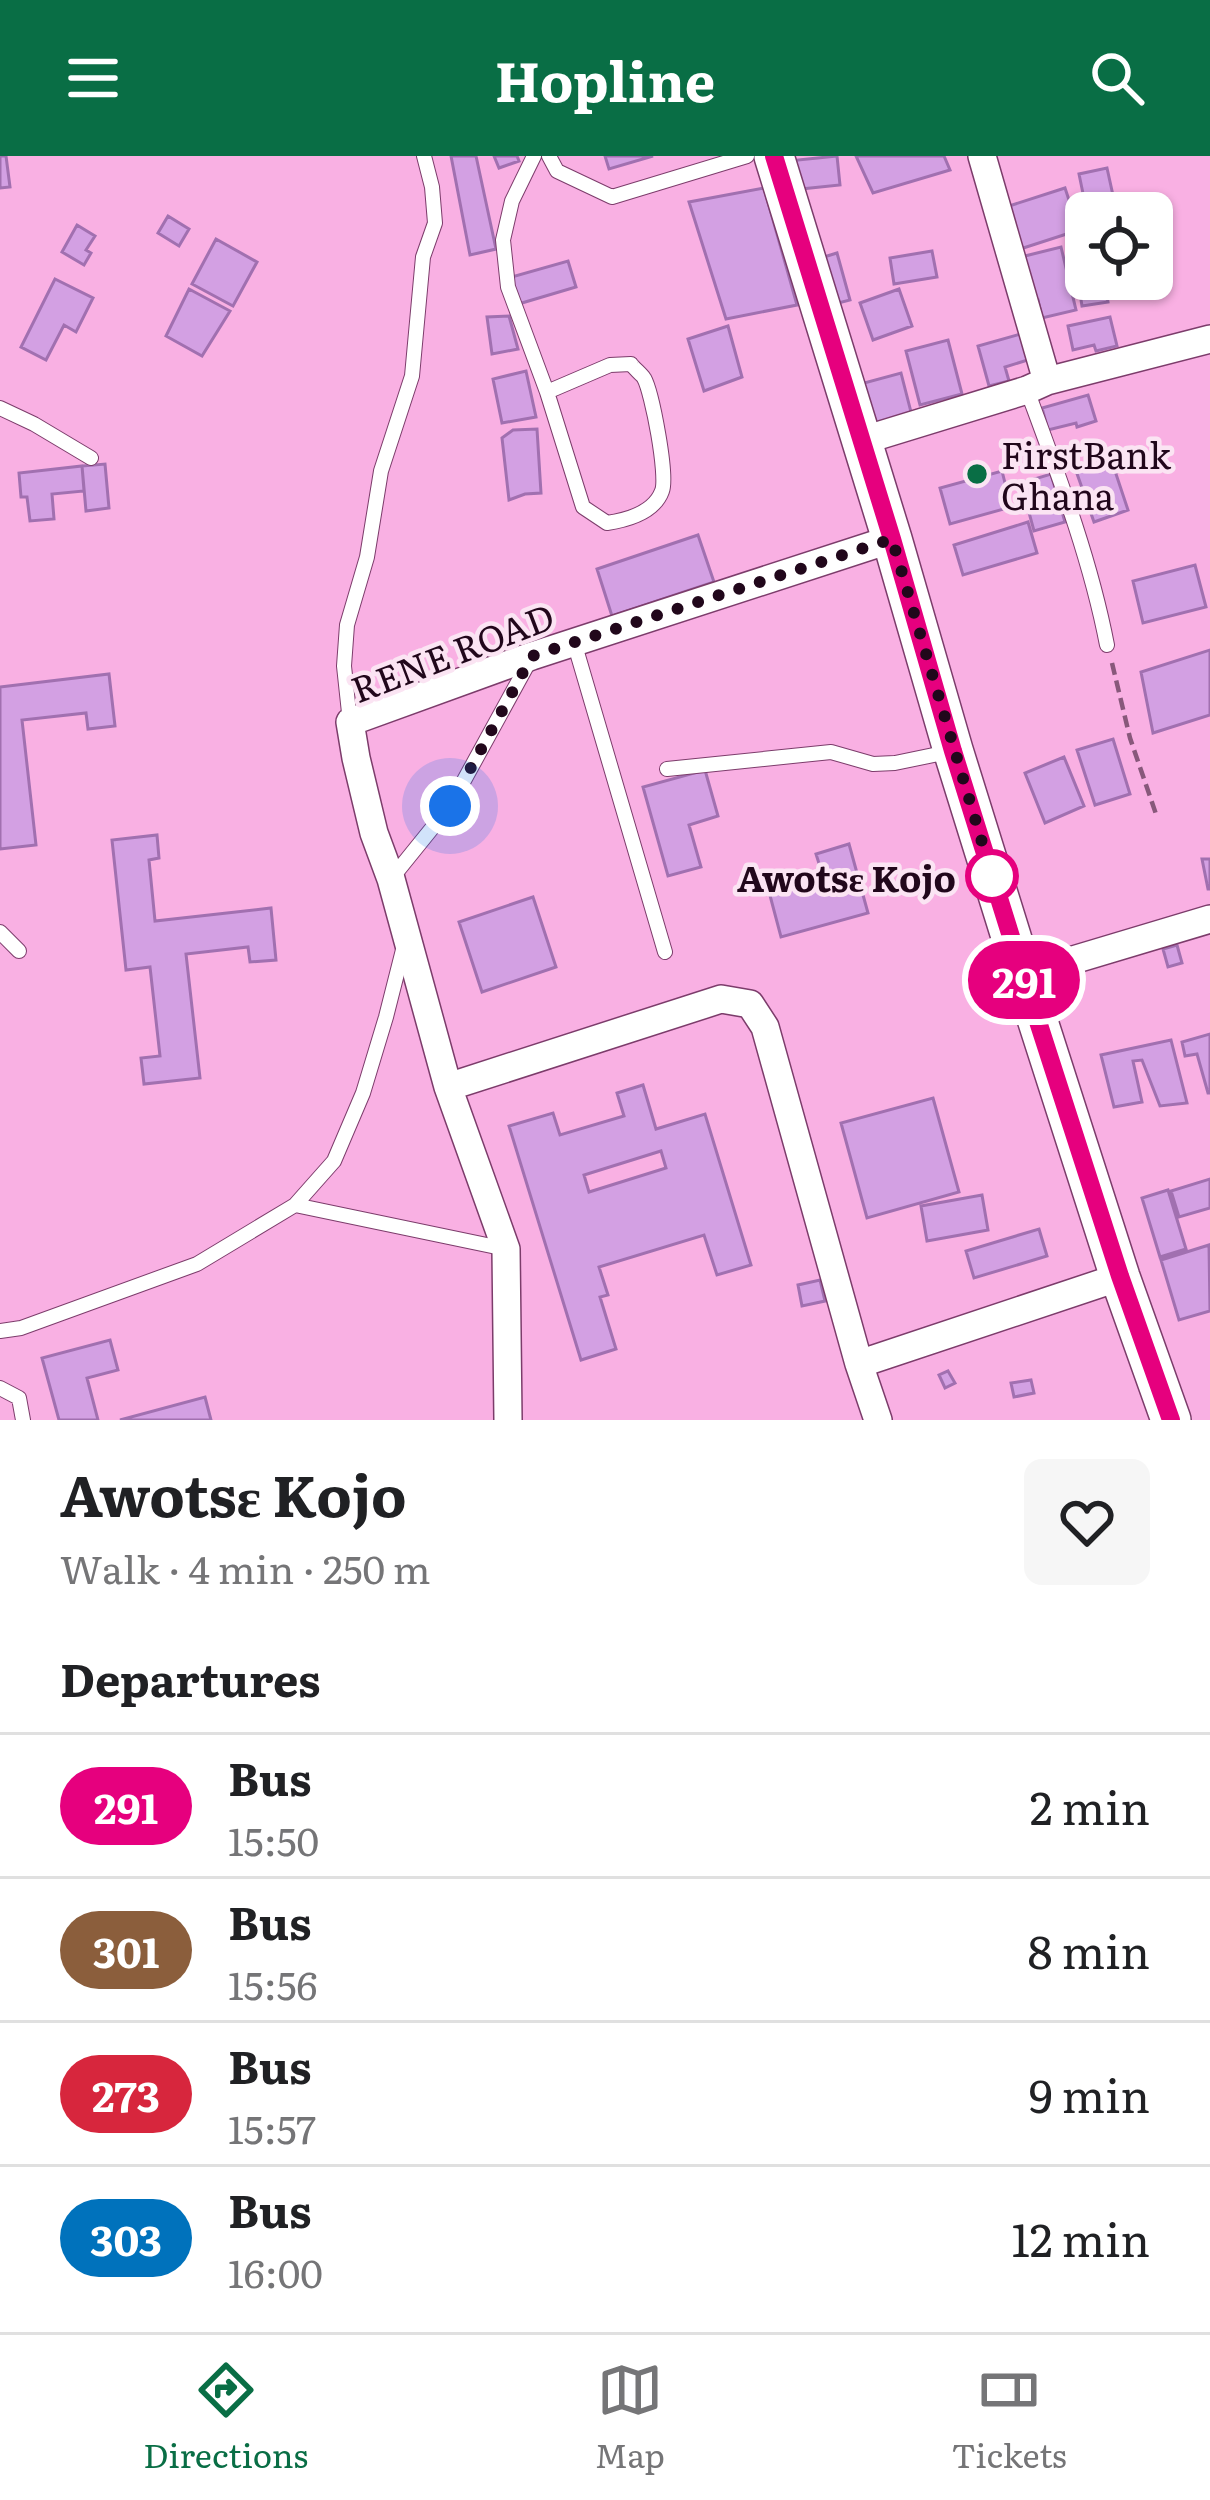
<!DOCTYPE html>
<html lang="en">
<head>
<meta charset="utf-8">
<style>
  body { margin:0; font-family:Literata,serif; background:#f6f6f6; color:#202124; height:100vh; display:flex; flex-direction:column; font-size:45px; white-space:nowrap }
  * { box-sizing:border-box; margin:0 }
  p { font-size:39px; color:#757577 }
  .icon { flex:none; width:66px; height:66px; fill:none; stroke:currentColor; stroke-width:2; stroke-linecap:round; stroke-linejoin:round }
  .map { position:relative; height:1264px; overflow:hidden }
  .details { display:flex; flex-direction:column; background:#fff; flex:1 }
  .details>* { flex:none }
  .badge { padding:0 24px; border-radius:39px; font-size:42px; line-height:78px }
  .buttons { position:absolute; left:1065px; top:36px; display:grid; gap:24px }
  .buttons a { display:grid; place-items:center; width:108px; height:108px; border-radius:18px; background:#fff; box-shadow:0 3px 9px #0004; font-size:60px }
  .you { position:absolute; width:60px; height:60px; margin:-30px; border:9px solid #fff; border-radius:50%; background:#1a73e8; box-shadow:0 0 0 18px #1a73e833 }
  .map>.badge { position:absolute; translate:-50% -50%; box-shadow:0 0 0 6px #fff }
  h2 { padding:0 60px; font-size:45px; line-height:108px }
  .round { display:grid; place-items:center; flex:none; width:126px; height:126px; border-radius:18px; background:#f6f6f6 }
  .head { display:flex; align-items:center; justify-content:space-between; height:204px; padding:0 60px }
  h1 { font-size:57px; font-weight:700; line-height:90px }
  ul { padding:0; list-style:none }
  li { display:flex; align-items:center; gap:36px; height:144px; padding:0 60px; border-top:3px solid #e0e0e0 }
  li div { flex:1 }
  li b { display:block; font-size:45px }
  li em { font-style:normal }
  li .badge { min-width:132px; font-weight:700; text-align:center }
  header { display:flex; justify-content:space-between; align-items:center; height:156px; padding:0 60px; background:#096e45; color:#fff; font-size:54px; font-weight:700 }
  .menu { display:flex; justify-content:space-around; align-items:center; height:168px; border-top:3px solid #e0e0e0; background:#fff; font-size:33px; color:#757577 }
  .menu a { display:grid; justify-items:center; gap:6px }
  .menu .on { color:#096e45 }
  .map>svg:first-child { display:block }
</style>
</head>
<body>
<header><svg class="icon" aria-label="menu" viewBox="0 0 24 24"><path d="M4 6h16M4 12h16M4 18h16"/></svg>Hopline<svg class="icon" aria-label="search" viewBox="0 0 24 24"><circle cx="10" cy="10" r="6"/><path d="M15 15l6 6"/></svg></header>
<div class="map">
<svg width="1210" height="1264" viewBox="0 0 1210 1264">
  <rect width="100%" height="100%" fill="#f9b0e3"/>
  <path fill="#d3a0e3" stroke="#a170b0" stroke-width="3" fill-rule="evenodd" d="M0,0H6L10,31L0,32Z
    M451,0H476L496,93L470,99Z
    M494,0H517L519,5L499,12Z
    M605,0H653L609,13Z
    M837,0L840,29L791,34L788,5Z
    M856,0H944L950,14L873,37Z
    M1107,12L1116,53L1087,57L1079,18Z
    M764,32L797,149L726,163L689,46Z
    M1065,32L1079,74L1014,95L1009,50Z
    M168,60L189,73L179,90L158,77Z
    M77,69L95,80L86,94L91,97L84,109L62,96Z
    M216,83L257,106L233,150L192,128Z
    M1061,91L1076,154L1042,162L1038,144L1026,147L1025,100Z
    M932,95L937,121L894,128L890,102Z
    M837,97L850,144L827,150L814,104Z
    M568,105L576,131L515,149L508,122Z
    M1086,118V123H1104L1108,146L1082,150L1077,119Z
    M55,123L93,142L76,176L64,169L46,204L21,191Z
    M189,133L230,155L202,200L166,180Z
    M899,133L912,170L873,184L860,147Z
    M509,160L518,193L492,198L487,161Z
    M1110,161L1117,190L1096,195L1094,189L1073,194L1068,170Z
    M728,170L742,221L704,235L688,183Z
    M1024,177L1031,203L1005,211L1009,225L989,230L978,190Z
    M948,184L962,238L920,249L906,195Z
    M526,215L536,261L502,267L493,223Z
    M901,217L912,260L875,270L864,227Z
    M1088,239L1096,265L1077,271L1076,267L1048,274L1042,252Z
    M537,273L541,337L525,338L509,344L502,282L513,274Z
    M1130,294L1135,308L1115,315L1128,354L1094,366L1075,312Z
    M105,308L109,352L86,355L82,310Z
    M82,310L84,335L52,338L54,363L30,365L27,341H21L19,317Z
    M1002,315L1011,351L950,368L940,332Z
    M1051,318L1065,366L1034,375L1021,327Z
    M1028,366L1037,397L963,419L954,389Z
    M698,379L714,426L612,460L597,413Z
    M1195,409L1206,451L1143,467L1133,425Z
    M1210,494V559L1153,577L1141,516Z
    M109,518L115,570L88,573L86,557L22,564L36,689L0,693V531Z
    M1113,583L1130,638L1095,649L1077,594Z
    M1064,601L1084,650L1045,667L1025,617Z
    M705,614L718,660L689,669L701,711L668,720L643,631Z
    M157,679L159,702L149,704L155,765L271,752L276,804L250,806L248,791L186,798L200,922L144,928L141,902L160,900L150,811L126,814L112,684Z
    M849,688L868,757L781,781L768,732L822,717L816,698Z
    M1202,703H1210V733H1208Z
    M533,741L556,811L482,836L459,766Z
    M1177,789L1182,807L1168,811L1163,793Z
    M1210,878V937H1208L1197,898L1185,900L1182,886Z
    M1171,884L1187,947L1160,950L1142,904L1133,905L1142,946L1114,951L1101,899Z
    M643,929L656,973L705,958L751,1109L717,1119L704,1079L599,1111L608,1139L600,1141L616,1193L581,1204L509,970L553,957L560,979L624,960L617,937ZM661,995L666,1012L589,1036L584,1019Z
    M933,942L959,1036L867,1062L841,967Z
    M1210,1023V1052L1179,1061L1171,1035Z
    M1168,1034L1186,1093L1160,1101L1142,1042Z
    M982,1039L988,1074L927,1085L921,1050Z
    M1039,1073L1047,1100L974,1122L966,1095Z
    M1209,1089L1210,1155L1179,1164L1161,1104Z
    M820,1124L825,1145L802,1150L798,1129Z
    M110,1184L118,1214L87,1222L98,1264H59L42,1202Z
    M948,1215L955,1227L945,1232L939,1219Z
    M1031,1224L1034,1237L1014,1241L1011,1227Z
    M205,1241L211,1264H120Z"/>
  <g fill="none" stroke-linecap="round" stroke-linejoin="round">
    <g stroke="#7c3c6b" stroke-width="16">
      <path id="service" d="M534,0L512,45L503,84L508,131L547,236L583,351L607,367C627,364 654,357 662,335C668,320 652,236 644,222C644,221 631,209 631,208L610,209L547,236
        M549,0L557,15L612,41L747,0
        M1027,234C1058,318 1090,401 1107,489
        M0,252L34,268L91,302
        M574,486L665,796
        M350,566L344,510L347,469L367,401L381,315L412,220L423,101L435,67L432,31L424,0
        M667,613L831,596L873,608L895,607L948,596
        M391,723L450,650L529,506
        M0,776L19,795
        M295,1049L506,1093
        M0,1175L21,1172L197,1108L295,1049L334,1005L363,937L386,861L405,786
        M0,1232L19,1242L23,1264"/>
    </g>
    <g stroke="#7c3c6b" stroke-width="30">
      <path id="minor" d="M982,0L1047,225
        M861,285L1027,234L1047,225L1210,183
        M1023,819L1210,763
        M448,931L721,843L750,848L765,871L859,1208L878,1264
        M859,1208L1120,1121
        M508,1264L506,1093L448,931L391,723L374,677L356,602L350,566L532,500L892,383"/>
    </g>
    <g stroke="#7c3c6b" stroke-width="42">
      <path id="secondary" d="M774,0L892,383L953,594L1023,819L1120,1121L1171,1264"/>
    </g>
    <path stroke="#88587b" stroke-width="4.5" stroke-dasharray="12 6" stroke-linecap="butt" d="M1112,507L1130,582L1157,661"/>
    <use href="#service" stroke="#fff" stroke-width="14"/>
    <use href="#minor" stroke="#fff" stroke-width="27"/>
    <use href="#secondary" stroke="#fff" stroke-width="39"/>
  </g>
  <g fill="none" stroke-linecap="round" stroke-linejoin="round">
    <g stroke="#fff" stroke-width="27">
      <path id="line" d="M774,0L892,383L953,595L1023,819L1120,1120L1171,1264"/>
    </g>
    <use href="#line" stroke="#e6007e" stroke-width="18"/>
    <path stroke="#21071b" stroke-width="12" stroke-dasharray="0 21.6" d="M450,650L532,500L892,383L995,730L992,720"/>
  </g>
  <circle fill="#096e45" stroke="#fbe4f3" stroke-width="4.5" cx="977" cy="318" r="12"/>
  <circle fill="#fff" stroke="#e6007e" stroke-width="6" cx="992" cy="720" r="24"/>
  <g text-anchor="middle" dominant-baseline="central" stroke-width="9" stroke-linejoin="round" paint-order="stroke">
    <g font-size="36" fill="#21071b" stroke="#fbe4f3" text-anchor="start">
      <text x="1001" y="297">FirstBank<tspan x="1001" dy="41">Ghana</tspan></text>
    </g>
    <g font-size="36" fill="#21071b" stroke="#fbe4f3">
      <text transform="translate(452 495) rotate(-21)">RENE ROAD</text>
    </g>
    <g font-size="36" font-weight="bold" fill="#21071b" stroke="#fbe4f3" text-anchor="end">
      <text x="956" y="720">Awotsɛ Kojo</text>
    </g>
  </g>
</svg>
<div class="buttons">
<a><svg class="icon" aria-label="locate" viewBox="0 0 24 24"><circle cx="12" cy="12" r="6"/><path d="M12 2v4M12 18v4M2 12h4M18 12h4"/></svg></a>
</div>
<div class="you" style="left:450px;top:650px"></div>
<b class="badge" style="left:1024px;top:824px;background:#e6007e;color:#fff">291</b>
</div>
<section class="details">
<div class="head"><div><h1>Awotsɛ Kojo</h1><p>Walk · 4 min · 250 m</p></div><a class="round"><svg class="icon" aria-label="heart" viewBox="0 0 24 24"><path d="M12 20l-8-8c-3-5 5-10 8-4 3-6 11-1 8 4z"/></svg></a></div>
<h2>Departures</h2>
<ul>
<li><span class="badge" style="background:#e6007e;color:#fff">291</span><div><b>Bus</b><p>15:50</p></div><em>2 min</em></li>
<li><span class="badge" style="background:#8b5e3c;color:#fff">301</span><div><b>Bus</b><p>15:56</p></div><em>8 min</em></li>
<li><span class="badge" style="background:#d7263d;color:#fff">273</span><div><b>Bus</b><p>15:57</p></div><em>9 min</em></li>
<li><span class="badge" style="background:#0072bc;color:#fff">303</span><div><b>Bus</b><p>16:00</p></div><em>12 min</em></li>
</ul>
</section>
<nav class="menu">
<a class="on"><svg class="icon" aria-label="directions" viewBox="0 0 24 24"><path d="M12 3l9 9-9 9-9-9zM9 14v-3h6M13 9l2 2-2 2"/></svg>Directions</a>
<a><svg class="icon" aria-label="map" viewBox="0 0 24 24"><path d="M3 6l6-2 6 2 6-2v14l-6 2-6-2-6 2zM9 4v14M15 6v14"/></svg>Map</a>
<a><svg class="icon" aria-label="tickets" viewBox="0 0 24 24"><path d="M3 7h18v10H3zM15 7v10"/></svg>Tickets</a>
</nav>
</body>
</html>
